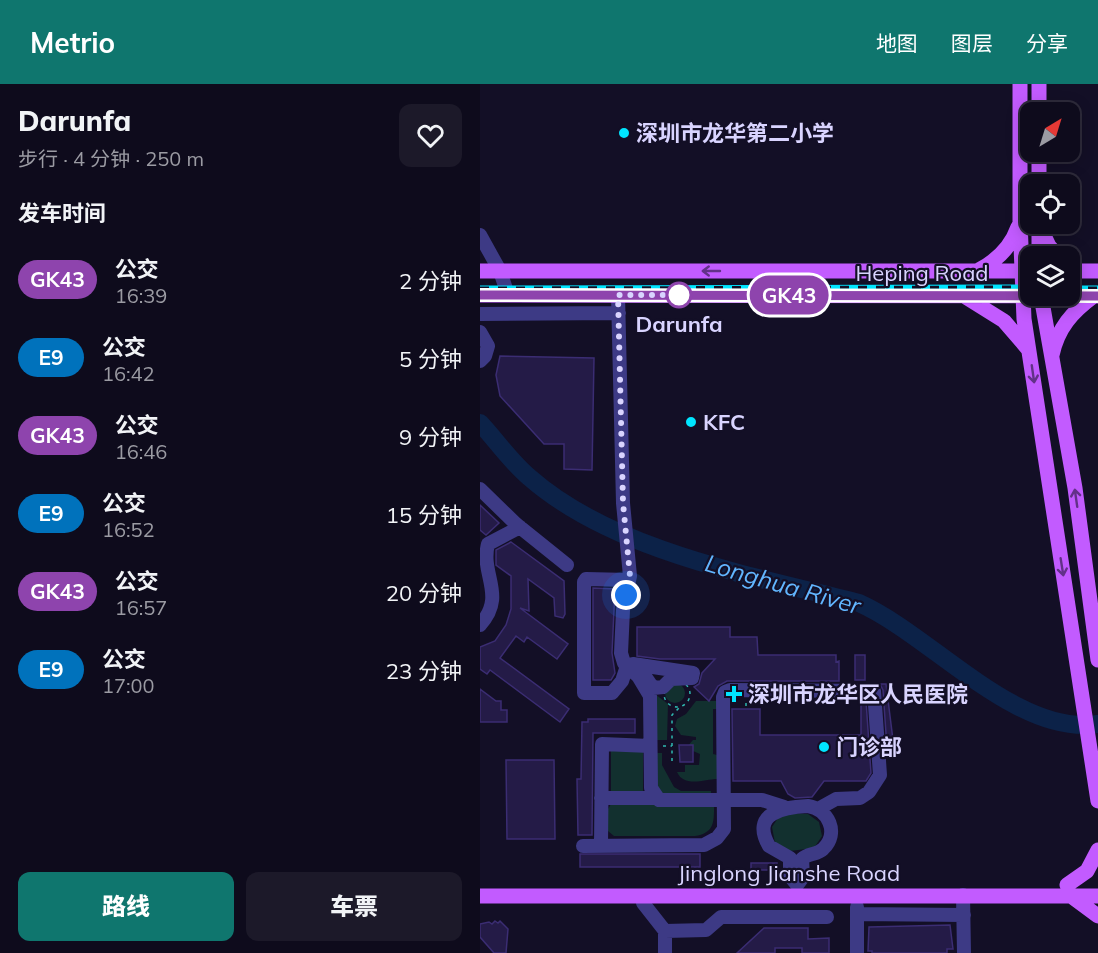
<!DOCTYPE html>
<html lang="zh">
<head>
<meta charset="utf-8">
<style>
  body { margin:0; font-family:Mulish,"Noto Sans SC",sans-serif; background:#1c1929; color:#f1f3f6; height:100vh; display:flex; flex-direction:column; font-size:22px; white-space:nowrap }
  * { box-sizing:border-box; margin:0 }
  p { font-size:20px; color:#9b9ba3 }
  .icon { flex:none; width:33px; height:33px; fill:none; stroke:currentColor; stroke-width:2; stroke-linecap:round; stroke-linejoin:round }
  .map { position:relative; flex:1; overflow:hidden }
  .drawer { display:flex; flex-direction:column; background:#0e0b1c; width:480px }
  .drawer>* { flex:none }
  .badge { padding:0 12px; border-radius:20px; font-size:21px; line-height:39px }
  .needle { width:39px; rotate:38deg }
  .buttons { position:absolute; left:540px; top:18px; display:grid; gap:12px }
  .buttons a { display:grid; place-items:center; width:60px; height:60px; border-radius:12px; background:#0e0b1c; box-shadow:0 3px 15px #0003,0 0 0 2px #2e2b3b; font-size:30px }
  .you { position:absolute; width:30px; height:30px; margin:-15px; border:4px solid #fff; border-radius:50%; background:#1a73e8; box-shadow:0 0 0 9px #1a73e833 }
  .map>.badge { position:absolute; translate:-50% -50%; box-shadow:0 0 0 3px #fff }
  h2 { padding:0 18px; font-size:22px; line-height:54px }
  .round { display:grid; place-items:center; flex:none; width:63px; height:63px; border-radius:12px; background:#1c1929 }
  .summary { display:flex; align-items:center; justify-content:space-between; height:102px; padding:0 18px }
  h1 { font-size:28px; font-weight:800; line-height:45px }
  .button { display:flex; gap:12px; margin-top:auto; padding:12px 18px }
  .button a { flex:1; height:69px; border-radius:12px; background:#0f766e; color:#fff; font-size:24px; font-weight:800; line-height:69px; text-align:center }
  .button a+a { background:#1c1929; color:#f1f3f6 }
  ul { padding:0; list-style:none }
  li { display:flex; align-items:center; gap:18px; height:78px; padding:0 18px }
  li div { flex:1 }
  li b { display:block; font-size:22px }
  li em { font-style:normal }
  li .badge { min-width:66px; font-weight:700; text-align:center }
  header { display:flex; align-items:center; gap:36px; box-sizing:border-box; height:84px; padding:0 30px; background:#0f766e; color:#fff }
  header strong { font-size:28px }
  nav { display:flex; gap:33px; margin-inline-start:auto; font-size:21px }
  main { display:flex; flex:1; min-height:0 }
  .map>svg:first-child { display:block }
</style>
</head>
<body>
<header>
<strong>Metrio</strong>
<nav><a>地图</a><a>图层</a><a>分享</a></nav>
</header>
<main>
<section class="drawer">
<div class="summary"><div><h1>Darunfa</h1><p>步行 · 4 分钟 · 250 m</p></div><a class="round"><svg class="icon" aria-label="heart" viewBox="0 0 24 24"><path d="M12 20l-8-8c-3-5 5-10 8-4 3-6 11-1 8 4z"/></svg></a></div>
<h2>发车时间</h2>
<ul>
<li><span class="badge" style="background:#8e44ad;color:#fff">GK43</span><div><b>公交</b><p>16:39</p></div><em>2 分钟</em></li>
<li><span class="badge" style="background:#0072bc;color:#fff">E9</span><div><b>公交</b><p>16:42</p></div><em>5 分钟</em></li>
<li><span class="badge" style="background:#8e44ad;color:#fff">GK43</span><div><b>公交</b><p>16:46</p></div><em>9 分钟</em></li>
<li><span class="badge" style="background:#0072bc;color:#fff">E9</span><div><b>公交</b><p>16:52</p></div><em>15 分钟</em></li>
<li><span class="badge" style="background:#8e44ad;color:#fff">GK43</span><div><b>公交</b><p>16:57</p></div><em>20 分钟</em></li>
<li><span class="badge" style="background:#0072bc;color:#fff">E9</span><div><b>公交</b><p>17:00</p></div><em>23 分钟</em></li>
</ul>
<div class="button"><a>路线</a><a>车票</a></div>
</section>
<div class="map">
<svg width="618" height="869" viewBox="0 0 618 869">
  <rect width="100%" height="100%" fill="#130f26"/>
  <path fill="#12302f" d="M185 609a10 10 0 1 1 20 0a10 10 0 1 1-20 0Z
    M175,610L188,620L187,656H176Z
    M216,617H237V625H233V670L237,671V695C225,695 204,704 197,688H205V681H219L220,670L206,664L213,656H216V653L201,651L195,642L197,635L206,630Z
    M131,663H163V710H131Z
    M175,669H182V681L194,703L201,707H231V713L187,712L178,707Z
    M131,720H234C234,737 235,749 215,752H134L128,747V725Z
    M308,729L328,730L339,738L342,752L334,764L310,767L295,759L292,743L298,734Z"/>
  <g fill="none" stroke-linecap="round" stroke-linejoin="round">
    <path stroke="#0c2248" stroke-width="18" d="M0,339C16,356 31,378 49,393C133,467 273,492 379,519C451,551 537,653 618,640"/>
  </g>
  <path fill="#241b47" stroke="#3b2d73" stroke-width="1.5" d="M20,272L114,274L112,386L84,385V360H64L20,312L16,291Z
    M0,421L19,439L6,451L0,446Z
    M31,458L84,497L85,530L83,534L75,532L74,514L48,495L49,527L40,524L88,560L77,575L47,553L44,558L36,552L20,574L89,625L80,638L10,586L7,590L0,585V563L15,557L26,541L31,525V492L16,481V466Z
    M113,504L135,505L132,569L135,589L131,596H113Z
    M157,543H250V553H277L278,571H356V578L359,577V597H247L238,602L229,617L214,603L219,600L222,589L235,575H180L157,572Z
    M375,571H385V596H375Z
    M400,600H406L414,664H407L403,606Z
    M0,605L16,617H21V626H27V638H0Z
    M381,617H386L391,689L386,697H344L332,713L315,714L308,710L301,697H253L252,625H280V651H381Z
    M108,635H155V649H113L112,751H98L97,695H101L102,638H108Z
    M199,661H213V678H200Z
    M26,676H74L75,755H27Z
    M100,770H220V783H100Z
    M271,779H297V786H271Z
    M15,837L18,839L20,837L28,845L26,869H14L0,853V840L9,838L12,840Z
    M470,841L473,865H467V869H392V867H388L389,843Z
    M284,844H328V855L349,854V869H322V864H295V869H257Z"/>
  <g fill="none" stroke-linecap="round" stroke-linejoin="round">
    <path stroke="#2fb8b0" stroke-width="1.5" stroke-dasharray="3 4.5" stroke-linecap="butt" d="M184 610a13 13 0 1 1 26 0a13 13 0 1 1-26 0Z
      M266,619V625
      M183,662H192
      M192,677V631L200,623"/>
    <path stroke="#3d3a85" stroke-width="14" d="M0,151L20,187L28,211
      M138,211L143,419L150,492L143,526L141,569L144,579L158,592L170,612L171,704L179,716H282L304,723
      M0,230L139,229
      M0,248L8,262L5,272L0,277
      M0,405L36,440L87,481
      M0,541C27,511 0,491 8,460L40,443
      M153,580L213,589L212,594L191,595L183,603L173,604L162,588Z
      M147,582L142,597L132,609H104V498L106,495L149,496
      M121,714H177
      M328,722C348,725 360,749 343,765C337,771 328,769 322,775L323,793L317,801L310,792V774L289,762C270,729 304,723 328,722Z
      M103,762L224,761L237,754L244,745L243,613L245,608L250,606L394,607L400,691L389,708L380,714L356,715L338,725
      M121,762L122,660L170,662
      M483,811L484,869
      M163,812V819L185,847L226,846L241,833H347
      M377,830L484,831
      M185,869V847
      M377,869V823"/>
    <path stroke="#c25bff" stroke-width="15" d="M540,0V137L544,235L618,717
      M559,28V0
      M559,100V68
      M559,141L569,162L578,172
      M559,145V172
      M499,186C516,177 531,163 538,143
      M0,187H549
      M590,187H618
      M0,211L618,212
      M484,212L524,237L548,265
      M561,212L595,404L618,576
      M572,271C578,244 592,228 614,212
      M587,801L607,787L618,766
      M0,812H618
      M591,812L618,832"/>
    <g stroke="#00e5ff" stroke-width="5">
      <path id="rail" d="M0,204L550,203
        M590,204H618"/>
    </g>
    <use href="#rail" stroke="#130f26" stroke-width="3" stroke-dasharray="9" stroke-linecap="butt"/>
  </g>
  <defs><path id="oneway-shaft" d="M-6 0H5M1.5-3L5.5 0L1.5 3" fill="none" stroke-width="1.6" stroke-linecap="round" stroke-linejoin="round" transform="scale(1.5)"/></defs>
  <g stroke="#623188">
    <use href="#oneway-shaft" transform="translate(231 187) rotate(180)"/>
    <use href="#oneway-shaft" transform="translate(553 290) rotate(82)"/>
    <use href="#oneway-shaft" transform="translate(596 414) rotate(-98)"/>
    <use href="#oneway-shaft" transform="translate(582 483) rotate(81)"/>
  </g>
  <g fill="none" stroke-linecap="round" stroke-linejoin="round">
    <g stroke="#fff" stroke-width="14">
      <path id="line" d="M0,211L618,212"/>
    </g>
    <use href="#line" stroke="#8e44ad" stroke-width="9"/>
    <path stroke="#d9d4ff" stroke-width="6" stroke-dasharray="0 10.8" d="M146,511L150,492L143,419L138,211H207H199"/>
  </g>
  <g fill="#00e5ff" stroke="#130f26" stroke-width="2">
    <circle cx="144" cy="49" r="6"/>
    <circle cx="211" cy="338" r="6"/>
    <path d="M251 601h6v6h6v6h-6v6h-6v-6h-6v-6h6z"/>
    <circle cx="344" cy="663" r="6"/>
  </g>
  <circle fill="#fff" stroke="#8e44ad" stroke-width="3" cx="199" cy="211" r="12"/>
  <g text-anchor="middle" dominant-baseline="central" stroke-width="4.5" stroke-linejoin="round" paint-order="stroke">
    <g font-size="22" font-weight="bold" fill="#d9d4ff" stroke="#130f26" text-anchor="start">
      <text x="156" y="49">深圳市龙华第二小学</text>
      <text x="223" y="338">KFC</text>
      <text x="268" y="610">深圳市龙华区人民医院</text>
      <text x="356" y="663">门诊部</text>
    </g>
    <g font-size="22" fill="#d9d4ff" stroke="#130f26">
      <text x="442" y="189">Heping Road</text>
      <text x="309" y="789">Jinglong Jianshe Road</text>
    </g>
    <g font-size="22" font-weight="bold" fill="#d9d4ff" stroke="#130f26">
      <text x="199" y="240">Darunfa</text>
    </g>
    <g font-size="24" font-style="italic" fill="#62b6ff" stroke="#130f26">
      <text transform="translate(303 500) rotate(16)">Longhua River</text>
    </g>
  </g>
</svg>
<div class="buttons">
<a><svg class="needle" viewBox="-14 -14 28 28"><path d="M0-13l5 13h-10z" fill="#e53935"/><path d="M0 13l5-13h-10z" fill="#9b9ba3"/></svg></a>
<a><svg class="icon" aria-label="locate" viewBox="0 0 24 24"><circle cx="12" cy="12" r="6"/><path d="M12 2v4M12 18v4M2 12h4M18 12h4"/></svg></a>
<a><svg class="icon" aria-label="layers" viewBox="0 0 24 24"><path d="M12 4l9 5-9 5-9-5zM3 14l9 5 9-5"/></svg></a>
</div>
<div class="you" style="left:146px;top:511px"></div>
<b class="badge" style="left:309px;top:211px;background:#8e44ad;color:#fff">GK43</b>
</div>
</main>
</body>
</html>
